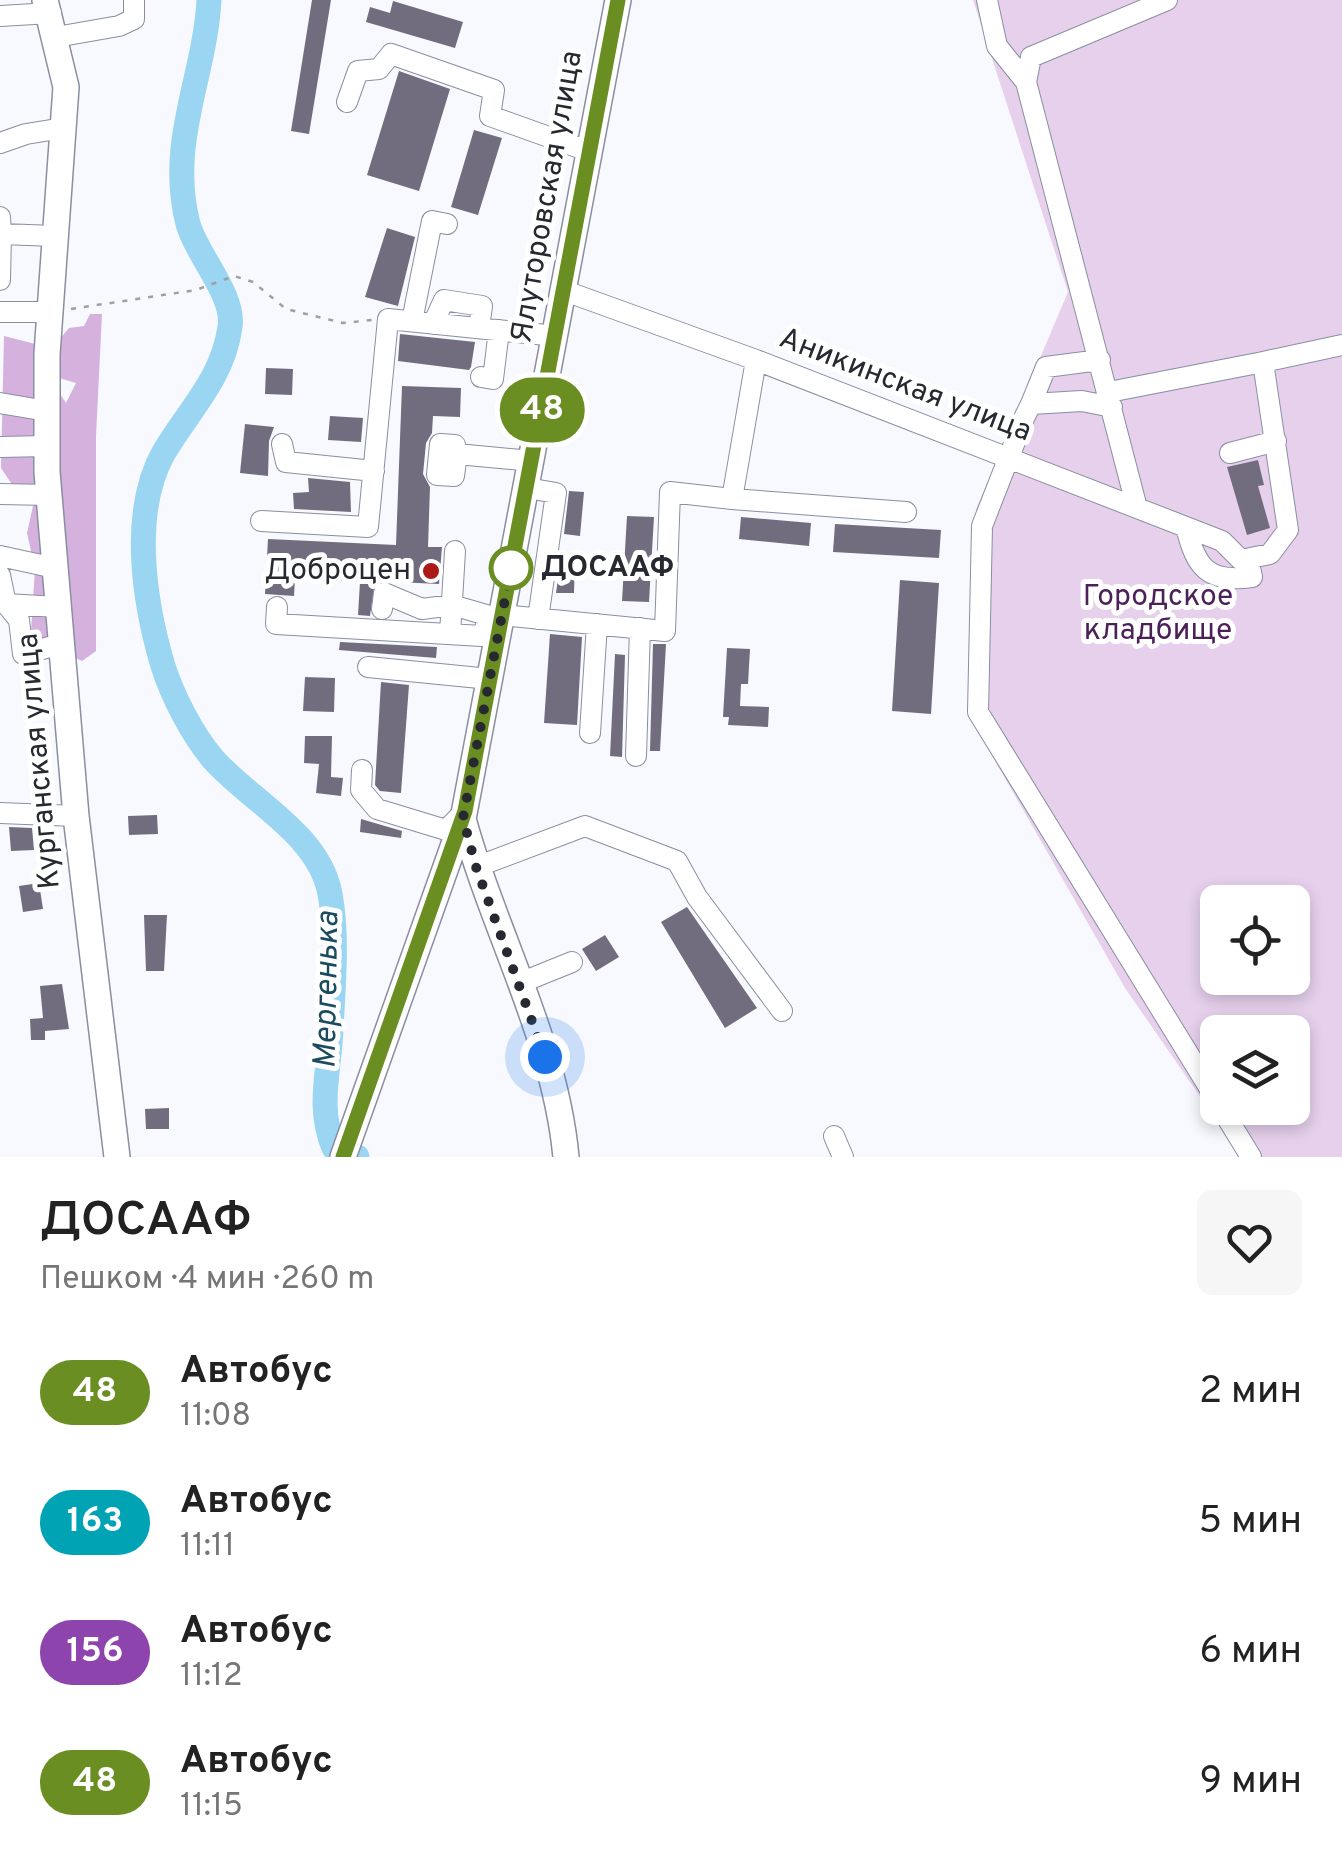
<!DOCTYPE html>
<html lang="ru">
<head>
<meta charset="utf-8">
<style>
  body { margin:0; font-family:Overpass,sans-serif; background:#f6f6f6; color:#222; height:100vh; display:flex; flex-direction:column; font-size:38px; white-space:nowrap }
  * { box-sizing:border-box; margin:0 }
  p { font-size:32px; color:#767676 }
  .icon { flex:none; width:55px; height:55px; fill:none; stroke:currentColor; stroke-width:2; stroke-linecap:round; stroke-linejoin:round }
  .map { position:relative; height:1157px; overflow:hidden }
  .side { display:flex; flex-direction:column; background:#fff; flex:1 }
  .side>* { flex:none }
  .badge { padding:0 20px; border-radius:32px; font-size:35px; line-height:65px }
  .fabs { position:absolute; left:1200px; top:885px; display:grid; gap:20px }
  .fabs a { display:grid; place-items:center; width:110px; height:110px; border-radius:15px; background:#fff; box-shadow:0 5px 15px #0003; font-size:50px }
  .you { position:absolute; width:50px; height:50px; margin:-25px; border:8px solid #fff; border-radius:50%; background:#1a73e8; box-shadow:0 0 0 15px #1a73e833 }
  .map>.badge { position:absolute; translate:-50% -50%; box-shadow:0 0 0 5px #fff }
  .round { display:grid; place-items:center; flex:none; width:105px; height:105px; border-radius:15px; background:#f6f6f6 }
  .head { display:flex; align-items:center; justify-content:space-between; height:170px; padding:0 40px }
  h1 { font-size:48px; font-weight:600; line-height:75px }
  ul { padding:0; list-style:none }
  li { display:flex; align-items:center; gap:30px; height:130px; padding:0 40px }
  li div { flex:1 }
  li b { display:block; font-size:38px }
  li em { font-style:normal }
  li .badge { min-width:110px; font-weight:700; text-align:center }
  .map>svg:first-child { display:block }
</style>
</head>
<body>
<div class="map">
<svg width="1342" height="1157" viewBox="0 0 1342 1157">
  <rect width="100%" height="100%" fill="#f8f9fe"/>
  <path fill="#e6d0ec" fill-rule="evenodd" d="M973,0H1342V1157H1242L1125,988L971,719L976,509L1068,292ZM1218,902H1292V978H1218ZM1218,1032H1292V1108H1218Z"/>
  <path fill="#d5b1de" d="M90,314H102L96,436V651L82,661L57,650L30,647L35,569L27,533L35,497L17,492L1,468L4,336L43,346L41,365L66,403L76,383L59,378L47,354L69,328L84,326Z"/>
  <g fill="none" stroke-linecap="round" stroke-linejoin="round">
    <path stroke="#9ad6f2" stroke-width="25" d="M209,0C205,77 167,142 188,224C197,256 235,295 230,327C223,378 189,410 164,452C130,512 144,602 163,666C173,697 192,734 213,759C250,801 319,834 330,894C338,937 333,986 331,1030C329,1074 317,1107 334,1148L357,1157"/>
  </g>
  <path fill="#716d7f" d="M312,0H331L309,134L291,131Z
    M393,1L463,22L455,48L366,22L370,7L390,13Z
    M399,71L450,89L419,191L367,175Z
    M474,130L502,138L478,215L451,207Z
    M387,228L415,237L398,306L365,297Z
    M400,334L475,342L471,367L469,370L398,361Z
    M266,368L293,369L292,395L265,394Z
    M402,386L461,388L460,417L433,416L432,433L426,443L423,474L430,487L428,547H442L439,584L375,581L370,616L358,615L360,582L295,578L294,596L265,594L268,539L396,545Z
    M330,416L363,418L361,442L328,440Z
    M245,424L274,427L269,441L268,476L240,473Z
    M1258,460L1264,485L1258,486L1270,528L1247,535L1227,467Z
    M308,478L350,482L351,512L294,509L293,493L309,492Z
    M569,491L584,492L580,536L564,534Z
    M627,516L654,517L649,602L622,601Z
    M741,517L811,523L809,546L739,539Z
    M835,524L941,530L939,558L833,552Z
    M561,558H575L574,593H556Z
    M900,580L939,583L931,714L892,711Z
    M550,634L582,637L577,725L544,723Z
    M340,642L437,647L436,658L339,650Z
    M653,644H666L660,751H650Z
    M727,648L750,649L748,684H741L740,706L769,707L768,727L728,725L729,717H723Z
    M615,654L625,655L622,757L610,756Z
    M305,677L335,678L334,712L303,711Z
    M381,682L409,685L401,793L380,791L375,785Z
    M305,736H332L331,777L343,778L341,796L316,793L319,764L304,763Z
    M157,815L158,834L129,835L128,816Z
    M361,819L402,831L401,838L360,832Z
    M9,827L32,828L34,850L11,851Z
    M39,883L43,909L23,912L19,886Z
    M687,907L757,1008L725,1028L661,922Z
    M144,915H167L164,971H146Z
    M605,935L619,957L596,971L582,949Z
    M62,984L69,1029L45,1031V1040H31L30,1019L43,1018L40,986Z
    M169,1108V1129H146L145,1109Z"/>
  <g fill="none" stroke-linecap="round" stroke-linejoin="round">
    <g stroke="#898ea1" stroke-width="22">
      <path id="minor" d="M987,0L997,46L1026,82L1137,508
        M0,16L51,13
        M56,37L119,26L134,19V0
        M1026,82L1031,57L1167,0
        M347,102L358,71L379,69L391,54L494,90L490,116L588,151
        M0,143L26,134L63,128
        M0,217L1,234L55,236
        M0,280L1,234
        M565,291L756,360L1222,541L1241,560L1270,554L1288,530L1263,362L1342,345
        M0,312H50
        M412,321L432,221L447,224
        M433,324L444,300L482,306L479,328
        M481,377L493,379L499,330
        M1109,392L1263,362
        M0,403L47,411
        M1031,404L1046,367L1100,360
        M1112,407L1082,401L1031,404L1025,416L982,526L978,712L1218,1102
        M282,444L286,462L374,471
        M0,447L47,446
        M1230,453L1276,441
        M457,454L454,476L437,475L440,444L455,445L457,454L532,461
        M527,488L556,493L538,619
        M0,494L49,495
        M732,499L906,512
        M261,521L368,527L388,319L556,336
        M1186,527C1196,568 1208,583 1252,577L1248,559
        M0,556L55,568
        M0,575L6,604L58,607
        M6,604L19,620L23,654L61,644
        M277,607L276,624L482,636L490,616L502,615L665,631L670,492L732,499L756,360
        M382,609L384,593L422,609L452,605L490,616
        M450,634L455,551
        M368,667L490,679
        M590,733L597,624
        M636,756L640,628
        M362,770L361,790L377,809L446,830L463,813
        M0,813L76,816
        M476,867L585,826L677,861L697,897L782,1011
        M520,983L572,962
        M1221,1108L1251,1157
        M834,1136L843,1157"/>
    </g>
    <g stroke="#898ea1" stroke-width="28">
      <path id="major" d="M45,0L66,87L47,354V472L76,816L117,1157
        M463,819C494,932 555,1039 566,1157
        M343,1157L463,819L618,0"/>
    </g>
    <path stroke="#9d9fa5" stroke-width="2.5" stroke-dasharray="5 8" stroke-linecap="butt" d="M71,309L196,290L234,276L253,282L286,309L343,323L372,320"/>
    <use href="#minor" stroke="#fff" stroke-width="20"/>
    <use href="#major" stroke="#fff" stroke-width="25"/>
  </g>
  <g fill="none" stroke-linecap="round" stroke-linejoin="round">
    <g stroke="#fff" stroke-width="22">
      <path id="line" d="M343,1157L465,811L618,0"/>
    </g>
    <use href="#line" stroke="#6b8e23" stroke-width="15"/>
    <path stroke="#272931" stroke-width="10" stroke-dasharray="0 18" d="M511,568L463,818L476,867L545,1057"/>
  </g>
  <circle fill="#fff" stroke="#6b8e23" stroke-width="5" cx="511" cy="568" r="20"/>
  <circle fill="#ac1a18" stroke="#fff" stroke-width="4" cx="431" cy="571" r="10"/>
  <g text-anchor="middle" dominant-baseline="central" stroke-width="10" stroke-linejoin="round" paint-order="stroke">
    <g font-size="30" fill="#272931" stroke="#fff">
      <text transform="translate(548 197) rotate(-80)">Ялуторовская улица</text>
      <text transform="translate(905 386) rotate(21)">Аникинская улица</text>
      <text transform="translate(40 761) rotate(-95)">Курганская улица</text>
    </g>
    <g font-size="30" font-weight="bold" fill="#272931" stroke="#fff" text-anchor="start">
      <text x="541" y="568">ДОСААФ</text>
    </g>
    <g font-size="30" fill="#272931" stroke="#fff" text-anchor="end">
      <text x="411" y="571">Доброцен</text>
    </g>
    <g font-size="30" fill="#4c2157" stroke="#fff">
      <text x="1158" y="597">Городское<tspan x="1158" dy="34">кладбище</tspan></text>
    </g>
    <g font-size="32" font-style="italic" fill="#1a4b5f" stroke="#fff">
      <text transform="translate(328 990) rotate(-89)">Мергенька</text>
    </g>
  </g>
</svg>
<div class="fabs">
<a><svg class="icon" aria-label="locate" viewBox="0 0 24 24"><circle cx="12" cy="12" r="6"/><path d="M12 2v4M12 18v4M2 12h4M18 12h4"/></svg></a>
<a><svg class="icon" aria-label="layers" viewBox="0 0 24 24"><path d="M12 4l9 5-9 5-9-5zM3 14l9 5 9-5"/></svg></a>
</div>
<div class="you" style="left:545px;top:1057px"></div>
<b class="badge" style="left:542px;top:410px;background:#6b8e23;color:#fff">48</b>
</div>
<section class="side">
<div class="head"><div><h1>ДОСААФ</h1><p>Пешком · 4 мин · 260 m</p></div><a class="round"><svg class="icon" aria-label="heart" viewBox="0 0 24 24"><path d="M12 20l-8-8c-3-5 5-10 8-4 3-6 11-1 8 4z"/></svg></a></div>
<ul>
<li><span class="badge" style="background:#6b8e23;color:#fff">48</span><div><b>Автобус</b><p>11:08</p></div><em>2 мин</em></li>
<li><span class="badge" style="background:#00a3b4;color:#fff">163</span><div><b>Автобус</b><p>11:11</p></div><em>5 мин</em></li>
<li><span class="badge" style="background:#8e44ad;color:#fff">156</span><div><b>Автобус</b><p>11:12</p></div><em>6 мин</em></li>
<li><span class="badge" style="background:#6b8e23;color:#fff">48</span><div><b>Автобус</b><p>11:15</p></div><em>9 мин</em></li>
</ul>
</section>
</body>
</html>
